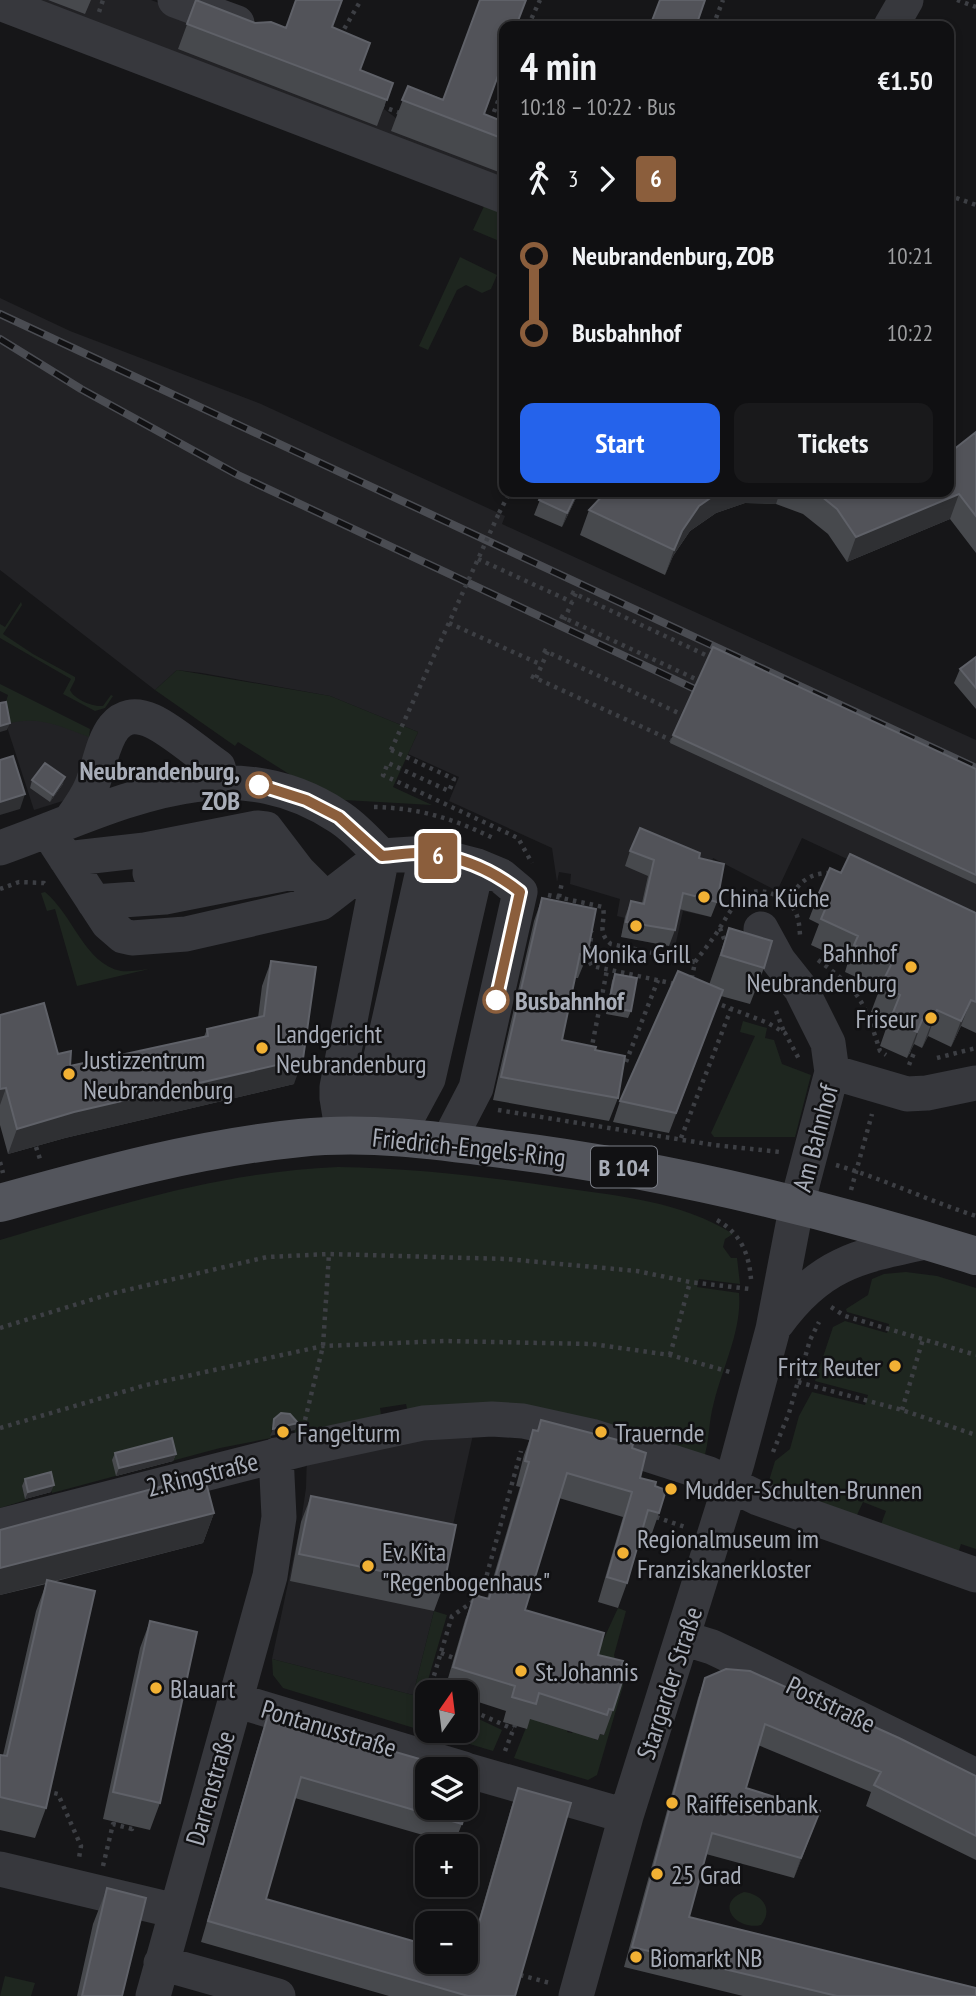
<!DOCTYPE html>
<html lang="en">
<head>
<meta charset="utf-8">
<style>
  body { margin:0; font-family:"PT Sans Narrow",sans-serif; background:#19191b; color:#f1f3f6; height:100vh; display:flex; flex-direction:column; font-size:26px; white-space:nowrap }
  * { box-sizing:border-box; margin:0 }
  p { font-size:23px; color:#9c9d9f }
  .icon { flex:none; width:38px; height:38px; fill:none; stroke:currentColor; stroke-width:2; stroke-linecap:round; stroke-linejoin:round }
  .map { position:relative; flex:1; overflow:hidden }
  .side { position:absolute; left:499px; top:21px; width:455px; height:476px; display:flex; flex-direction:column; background:#101012; border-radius:14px; box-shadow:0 4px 10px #0003,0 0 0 2px #303032 }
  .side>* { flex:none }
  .badge { padding:0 14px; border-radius:5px; font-size:24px; line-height:46px }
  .needle { width:46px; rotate:14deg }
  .controls { position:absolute; left:415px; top:1680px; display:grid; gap:14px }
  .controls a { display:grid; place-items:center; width:63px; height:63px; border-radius:14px; background:#101012; box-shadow:0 4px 10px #0003,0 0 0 2px #303032; font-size:35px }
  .map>.badge { position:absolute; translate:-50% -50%; box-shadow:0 0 0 4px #fff }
  .legs { display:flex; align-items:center; gap:10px; height:77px; padding:0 21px; font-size:23px }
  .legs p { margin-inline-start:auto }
  .summary { display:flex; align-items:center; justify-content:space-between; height:119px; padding:0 21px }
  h1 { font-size:38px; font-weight:700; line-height:52px }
  .cta { display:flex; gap:14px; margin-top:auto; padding:14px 21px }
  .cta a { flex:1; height:80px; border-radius:14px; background:#2563eb; color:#fff; font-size:28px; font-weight:700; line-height:80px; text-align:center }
  .cta a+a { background:#19191b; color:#f1f3f6 }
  ul { padding:0 21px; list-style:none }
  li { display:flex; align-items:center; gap:24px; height:77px; font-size:26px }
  li i { display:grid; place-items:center; width:10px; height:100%; margin:0 9px; background:currentColor }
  li i::after { content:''; width:18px; height:18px; margin:-9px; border:5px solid; border-radius:50%; background:#101012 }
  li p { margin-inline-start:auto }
  li:first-child i { background:linear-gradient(#0000 50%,currentColor 0) }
  li:last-child i { background:linear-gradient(currentColor 50%,#0000 0) }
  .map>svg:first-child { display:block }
</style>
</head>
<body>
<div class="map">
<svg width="976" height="1996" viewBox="0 0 976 1996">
  <rect width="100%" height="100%" fill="#161618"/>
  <path fill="#222225" d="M0,0H151L188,14L384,109L396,118L504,158V209Z
    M0,298L70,331L261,404L505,516L502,524L976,740V919L802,838L777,891L713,858L705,887L717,891L711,917L683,911L675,947L621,937L625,918L617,916L620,899L570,884L571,874L559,872L557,882L552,848L449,801L459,777L408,754L418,732L330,696L202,673L177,670L155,690L0,570Z
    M4,709L89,731V746L69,799L34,810L8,730Z
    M474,1430L434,1611L413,1695L272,1659L301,1522L306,1488L307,1455Z"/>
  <path fill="#1e261f" d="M486,202L504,209V243L473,230Z
    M460,257L497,275L491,289L482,293L466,285L457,290L428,350L419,346Z
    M21,602L22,605L3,634L33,654L75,677V680L70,690C74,699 92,707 103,706L111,695L113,696L105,708L95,711L63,694L71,679L0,638V624L5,627Z
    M177,670L330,696L418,732L393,787L432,805L344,800L289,774L238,742L235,746L155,690Z
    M0,684L90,729L89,737C59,726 39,715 6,724L4,709L8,695L0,691Z
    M45,892C73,915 85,964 121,971C129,972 140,970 149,969L77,986L55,909L47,911L41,893Z
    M743,1021L767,1028L765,1038L774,1040L782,1064L811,1075L795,1137H714L711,1133L755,1036L740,1032Z
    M338,1167C414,1168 488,1177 563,1188C620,1196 683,1202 733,1234L725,1239L723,1247L731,1258H737L740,1284L699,1279L697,1287L739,1293C742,1330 723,1366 714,1402C708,1423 710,1441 703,1461L409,1418L406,1404L380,1408L382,1422L295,1435L294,1426H272L271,1438L220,1448L52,1493L48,1480L22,1486L26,1500L0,1508V1240C114,1206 219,1172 338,1167Z
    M906,1272L937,1276L976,1288V1549L961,1544L957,1556L880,1527L886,1511L863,1502L856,1517L768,1484L775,1461L790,1449L799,1416L812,1392L865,1405L868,1395L815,1381L833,1327L845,1321L887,1333L889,1324L847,1312L846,1309L868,1295L872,1279L884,1274Z
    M618,1608L626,1611L614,1655L623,1686L597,1775L588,1780L514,1758L531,1715L547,1720L546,1724L549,1725L551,1721L569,1726L567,1732L572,1733L574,1728L595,1734L594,1739L598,1740L600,1734L604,1735L605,1732L601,1731L595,1658Z
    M434,1611L447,1615L414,1728L283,1688L273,1675L272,1659L413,1695Z
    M466,1713L502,1730L493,1751L423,1730L427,1718V1731H466Z
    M744,1892C762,1894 774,1909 761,1925C736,1931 714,1903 744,1892Z
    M5,1976L35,1983L31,1996H0Z"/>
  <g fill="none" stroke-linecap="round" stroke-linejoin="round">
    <path stroke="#3d3f44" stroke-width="4.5" stroke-dasharray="3.5 5" stroke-linecap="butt" d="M957,0L976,7
      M99,12L103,0
      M528,26L540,0
      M713,26L723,0
      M340,36L361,0
      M381,106L403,114
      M491,120L504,85
      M948,195L976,205
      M499,513L510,492
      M478,559L572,602
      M571,592L712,658
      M560,616L702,682
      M564,620L576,593
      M449,623L542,665
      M543,650L685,716
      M531,676L673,741
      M536,678L548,651
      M391,750L454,779L449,791L388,763L383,775L518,838L532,863
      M374,807C419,808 452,818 493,838
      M0,889L19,882L44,883L46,885
      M548,895L603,907C606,922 596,932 611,944L695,962L691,982
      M559,897L562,882
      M788,902C798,882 810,872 833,873
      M720,928L726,944
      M590,930L592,933L587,957L592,966L675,984
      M818,960C861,992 864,1001 880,1051L886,1055
      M695,962C704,950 714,938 721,926C736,901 749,880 781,898C797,907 799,918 800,935
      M714,1002L768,1023L785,1033L799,1059
      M776,1011L784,1032
      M591,1051L607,970
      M907,1051L914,1053L909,1065
      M937,1058L976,1048
      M626,1062L658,980
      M498,1110L714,1145L780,1152
      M681,1138L731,1009
      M36,1147L40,1159
      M0,1162L3,1173
      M836,1165C884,1179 929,1201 976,1216
      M851,1190L872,1114
      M717,1220C740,1233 749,1253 751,1279
      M831,1307L845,1316L976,1355
      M0,1328L110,1294L267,1257L329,1254L506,1259L637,1271L690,1282L750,1289
      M670,1355L690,1282
      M798,1382L902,1410L976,1435
      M902,1410L923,1339
      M305,1420L323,1346L329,1254
      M0,1428L146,1385L323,1346L444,1341L592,1344L670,1355L730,1372
      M773,1452L789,1413L810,1340L819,1322
      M656,1517L688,1528
      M441,1653L454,1658
      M429,1692L452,1616L481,1596L521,1451
      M466,1708L513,1729
      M420,1725L427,1701
      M505,1751L515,1725
      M46,1791L58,1794L81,1846L79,1858
      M103,1866L113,1824L132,1829V1826
      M520,1975L550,1983"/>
    <path stroke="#37383d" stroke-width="35" d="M175,0L237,23
      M0,3L504,196
      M891,26L906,0
      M70,821C78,810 87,798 92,785C103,758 106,701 152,721C172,730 199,754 218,767L222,781
      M50,829L57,845L108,923L123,936L132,938L186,934L321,903L382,856L427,853L477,866L501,876L520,892L476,1088L448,1142
      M0,848C111,809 225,741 339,817C355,827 368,843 382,856
      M66,859L145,850L257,828L266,829L298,871L316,889
      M150,873L281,849
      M94,902L165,897L298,871
      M761,929L778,960L801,989L828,1043L832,1072L907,1094L927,1093L976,1083
      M374,1127L392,1099L403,1075L452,859
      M401,1129L428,1079L477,866
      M343,1135L367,1098L378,1070L427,853
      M343,1135L337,1098V1087L382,856
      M777,1323C821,1262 860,1256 930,1241
      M0,1526L302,1449L423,1423L492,1419L523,1421L591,1436L709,1474L758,1498L976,1575
      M683,1638L712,1647L752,1666L976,1776
      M235,1700L464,1769
      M466,1770L626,1816
      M0,1869L176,1911
      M161,1963L278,1996
      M153,1996L270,1576L279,1517L276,1455
      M576,1996L626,1816L737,1463L773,1329L797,1204L832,1072"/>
    <path stroke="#53555c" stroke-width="38" d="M0,1203C98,1176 198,1148 300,1138C367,1131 435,1140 501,1149C663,1169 820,1207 976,1256"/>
    <g stroke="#4a4c52" stroke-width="8">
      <path id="rail" d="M0,314L976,768
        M0,339L81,389L238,475L712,697"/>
    </g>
    <use href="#rail" stroke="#111113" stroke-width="5" stroke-dasharray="16" stroke-linecap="butt"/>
    <path stroke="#3d3f44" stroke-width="4.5" stroke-dasharray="3.5 5" stroke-linecap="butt" d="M391,750L499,513"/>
  </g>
  <path fill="#47494d" d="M48,0H91L85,14Z
    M196,0L255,23L286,28H332L360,70L393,83L377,126L178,49Z
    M408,86L504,122V174L391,131Z
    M976,432V553L950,519L847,562L828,534L803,514L776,504L745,503L716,513L690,531L673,556L665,575L580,535L589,510L606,492H948Z
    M543,492H579L562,527L534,515Z
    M976,657V709L954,683L960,669Z
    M673,735L976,769V884L670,743Z
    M32,780L63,784L50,802L30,788Z
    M630,851L699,858L717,902L711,917L679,909L675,930L669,946L621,937L625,917L631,901L642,903L648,876L625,866Z
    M841,873L976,913V1033L961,1026L951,1047L928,1036L922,1048L914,1044L907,1058L880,1046L889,1020L871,1012L880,988L845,972L848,962L811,945L819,924L809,919L819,893Z
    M542,898L587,956L578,978H575L562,1040L595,1050L618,1098L609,1121L493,1100L534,921Z
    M729,928L764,968L750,1004L721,996L669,1133L613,1122L620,1101L709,985Z
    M271,961L294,1084L65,1138L8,1154L0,1125V1015L58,1054L70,1066L204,1037L207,1029L258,1018L262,986Z
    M615,974L631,1011L628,1018L606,1014L612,981Z
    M541,1420L632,1448L640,1478L655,1486L659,1513L650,1539L641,1536L627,1583L618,1608L598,1602L623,1517L559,1498L525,1610L598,1655L621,1667L613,1710L604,1735L600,1734L598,1740L530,1719L527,1729L503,1722L506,1711L466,1698V1692H444L465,1620L474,1595L487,1599L520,1487L516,1486L524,1455L533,1430L537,1431Z
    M115,1453L176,1454L173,1461L116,1476L112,1460Z
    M204,1475L214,1513L203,1543L53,1582L95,1591L46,1808L35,1838L0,1830V1755H3L36,1611L46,1584L0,1595V1530Z
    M25,1479L51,1492L25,1499L22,1486Z
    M311,1496L444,1584L434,1611L290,1581L301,1522Z
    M150,1621L160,1803L150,1830L103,1819L140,1648Z
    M705,1678L976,1776V1860L866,1806L871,1792L758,1745L746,1788L820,1811L794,1878L706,1854L689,1917L976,1996H743L624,1967L698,1698Z
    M268,1715L462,1824L454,1844L295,1798L266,1899L468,1957L511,1808L518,1788L515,1996H389L201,1942L261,1736Z
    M107,1888L122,1996H77L93,1924Z"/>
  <path fill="#2f3033" d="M577,492H579L562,527L567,513Z
    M719,492H780L776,504L745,503L716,513L690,531L673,556L665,575L674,550L682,531L699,506Z
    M959,494L950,519L847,562L856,537Z
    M10,723L7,730L0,732V726Z
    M65,777L63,784L50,802L53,795Z
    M25,794L20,809L0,815V802Z
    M971,1000L961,1026L951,1047L961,1021Z
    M937,1010L928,1036L922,1048L932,1022Z
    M923,1018L914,1044L907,1058L917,1032Z
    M303,1059L294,1084L65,1138L8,1154L17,1129L74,1112Z
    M6,1088L0,1105V1089Z
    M298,1423L295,1430L270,1436L273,1429Z
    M176,1454L173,1461L116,1476L119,1468Z
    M54,1485L51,1492L25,1499L28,1492Z
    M214,1513L203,1543L0,1595V1568Z
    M820,1811L812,1832L794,1878L801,1858Z"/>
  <path fill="#525359" stroke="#5f6168" stroke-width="2" d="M196,0L255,23L271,22L286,28L296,0H342L332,27L370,43L360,70L393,83L387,100L187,24Z
    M480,0H526L516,26H504V59L484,114L504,122V139L402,100L408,86L443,100Z
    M660,0H705L696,26H650Z
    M976,432V516L959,494L856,537L837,509L816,492H948V454Z
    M543,492H577L567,513L539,500Z
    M606,492H719L699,506L682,531L674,550L589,510Z
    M713,647L976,769V875L673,735Z
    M976,657V688L960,669Z
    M6,702L10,723L0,726V703Z
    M13,756L25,794L0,802V760Z
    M45,763L65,777L53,795L32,780Z
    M640,828L700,853L699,858L724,864L717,902L683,893L675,930L626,922L631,901L644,904L654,860L630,851Z
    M850,854L976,913V1002L971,1000L961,1021L937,1010L932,1022L923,1018L917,1032L890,1020L900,995L881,985L892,963L854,945L858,936L821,919L830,898L819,893L830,868L841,873Z
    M542,898L596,909L587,956L580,954L562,1040L596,1047L595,1050L625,1056L618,1098L501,1077Z
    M729,928L772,941L764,968L721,955Z
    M271,961L316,967L303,1059L74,1112L17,1129L6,1088L0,1089V1015L44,1003L58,1054L71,1051L70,1066L208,1036L207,1029L264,1016Z
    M678,971L723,990L676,1113L620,1101Z
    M615,974L637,978L631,1011L608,1007Z
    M281,1413L290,1414L298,1423L273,1429L274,1419Z
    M541,1420L633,1444L632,1448L646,1453L640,1478L656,1482L655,1486L666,1490L659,1513L648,1510L627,1583L607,1577L632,1492L567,1473L525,1610L604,1633L598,1655L623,1661L621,1667L626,1669L613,1710L609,1709L607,1715L539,1693L536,1704L512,1697L515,1686L453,1667L474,1595L489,1599L529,1462L525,1461L533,1430L538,1431Z
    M172,1438L176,1454L119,1468L115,1453Z
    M51,1472L54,1485L28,1492L25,1479Z
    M204,1475L214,1513L0,1568V1530Z
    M311,1496L456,1525L444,1584L299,1554Z
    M47,1580L95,1591L46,1808L0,1797V1755L7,1756Z
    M150,1621L197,1632L160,1803L113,1792Z
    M726,1669L750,1671L899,1738L976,1776V1836L874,1785L881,1772L765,1724L746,1788L820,1811L801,1858L712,1833L689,1917L976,1988V1996H837L632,1947L705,1678Z
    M268,1715L454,1769H427V1808H466V1773L476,1776L462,1824L301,1777L266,1899L427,1945V1962H466V1957L469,1958L518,1788L571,1803L515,1996H468L208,1921Z
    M107,1888L146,1898L122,1996H82Z"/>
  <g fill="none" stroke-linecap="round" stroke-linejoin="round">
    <g stroke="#fff" stroke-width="16">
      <path id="line-1" d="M259,785L306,800L339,817L382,856C397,855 413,852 427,853C461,857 494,871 520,892L496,1000"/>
    </g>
    <use href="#line-1" stroke="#8b5e3c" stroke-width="10"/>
  </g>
  <g fill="#fff" stroke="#8b5e3c" stroke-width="3.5">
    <circle cx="259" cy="785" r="12"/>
    <circle cx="496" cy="1000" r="12"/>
  </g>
  <g fill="#f2b134" stroke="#111113" stroke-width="2.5">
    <circle cx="704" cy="897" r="7"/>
    <circle cx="636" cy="926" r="7"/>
    <circle cx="911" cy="967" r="7"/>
    <circle cx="931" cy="1018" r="7"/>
    <circle cx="262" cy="1048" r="7"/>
    <circle cx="69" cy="1074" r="7"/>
    <circle cx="895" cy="1366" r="7"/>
    <circle cx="283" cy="1432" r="7"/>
    <circle cx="601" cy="1432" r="7"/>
    <circle cx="671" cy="1489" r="7"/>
    <circle cx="623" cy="1553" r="7"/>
    <circle cx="368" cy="1566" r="7"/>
    <circle cx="521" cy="1671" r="7"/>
    <circle cx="156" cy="1688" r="7"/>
    <circle cx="672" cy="1803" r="7"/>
    <circle cx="657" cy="1874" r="7"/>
    <circle cx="636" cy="1957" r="7"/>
  </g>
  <g text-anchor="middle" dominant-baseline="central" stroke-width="5" stroke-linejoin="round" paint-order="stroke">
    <rect fill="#111113" stroke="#7b7e86" stroke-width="2" x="591" y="1146.5" width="66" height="41" rx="5"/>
    <g font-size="24" font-weight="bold" fill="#a8adb8">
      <text x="624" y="1167">B 104</text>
    </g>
    <g font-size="26" font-weight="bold" fill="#a8adb8" stroke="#111113" text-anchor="end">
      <text x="240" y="770">Neubrandenburg,<tspan x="240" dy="30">ZOB</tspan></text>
      <text x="515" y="1000" text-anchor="start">Busbahnhof</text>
    </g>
    <g font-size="26" fill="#a8adb8" stroke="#111113" text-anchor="start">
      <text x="718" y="897">China Küche</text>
      <text x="897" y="952" text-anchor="end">Bahnhof<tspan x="897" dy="30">Neubrandenburg</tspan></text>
      <text x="636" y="953" text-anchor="middle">Monika Grill</text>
      <text x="917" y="1018" text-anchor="end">Friseur</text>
      <text x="276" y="1033">Landgericht<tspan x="276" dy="30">Neubrandenburg</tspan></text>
      <text x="83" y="1059">Justizzentrum<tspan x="83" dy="30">Neubrandenburg</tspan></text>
      <text x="881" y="1366" text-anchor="end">Fritz Reuter</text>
      <text x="297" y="1432">Fangelturm</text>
      <text x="615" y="1432">Trauernde</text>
      <text x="685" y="1489">Mudder-Schulten-Brunnen</text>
      <text x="637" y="1538">Regionalmuseum im<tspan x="637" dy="30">Franziskanerkloster</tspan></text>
      <text x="382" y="1551">Ev. Kita<tspan x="382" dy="30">"Regenbogenhaus"</tspan></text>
      <text x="535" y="1671">St. Johannis</text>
      <text x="170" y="1688">Blauart</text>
      <text x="686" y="1803">Raiffeisenbank</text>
      <text x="671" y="1874">25 Grad</text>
      <text x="650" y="1957">Biomarkt NB</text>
    </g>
    <g font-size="26" fill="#a8adb8" stroke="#111113">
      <text transform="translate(815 1138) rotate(-75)">Am Bahnhof</text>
      <text transform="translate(469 1147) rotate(6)">Friedrich-Engels-Ring</text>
      <text transform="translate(202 1474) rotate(-14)">2.Ringstraße</text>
      <text transform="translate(669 1683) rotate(-72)">Stargarder Straße</text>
      <text transform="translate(831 1704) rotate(26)">Poststraße</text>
      <text transform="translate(329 1728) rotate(17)">Pontanusstraße</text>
      <text transform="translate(210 1788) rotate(-74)">Darrenstraße</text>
    </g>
  </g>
</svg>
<div class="controls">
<a><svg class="needle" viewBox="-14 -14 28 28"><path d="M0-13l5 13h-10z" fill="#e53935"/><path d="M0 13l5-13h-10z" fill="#9c9d9f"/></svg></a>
<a><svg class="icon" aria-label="layers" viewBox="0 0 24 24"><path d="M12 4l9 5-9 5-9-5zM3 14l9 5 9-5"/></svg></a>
<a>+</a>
<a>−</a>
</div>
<b class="badge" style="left:438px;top:856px;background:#8b5e3c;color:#fff">6</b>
<section class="side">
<div class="summary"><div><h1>4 min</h1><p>10:18 – 10:22 · Bus</p></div><b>€1.50</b></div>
<div class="legs"><svg class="icon" aria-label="walk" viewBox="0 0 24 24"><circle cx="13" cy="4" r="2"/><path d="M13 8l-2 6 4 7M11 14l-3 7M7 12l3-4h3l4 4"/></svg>3<svg class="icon" aria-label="forward" viewBox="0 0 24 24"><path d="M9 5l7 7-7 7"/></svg><b class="badge" style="background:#8b5e3c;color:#fff">6</b></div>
<ul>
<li><i style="color:#8b5e3c"></i><b>Neubrandenburg, ZOB</b><p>10:21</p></li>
<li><i style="color:#8b5e3c"></i><b>Busbahnhof</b><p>10:22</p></li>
</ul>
<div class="cta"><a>Start</a><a>Tickets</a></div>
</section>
</div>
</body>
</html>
